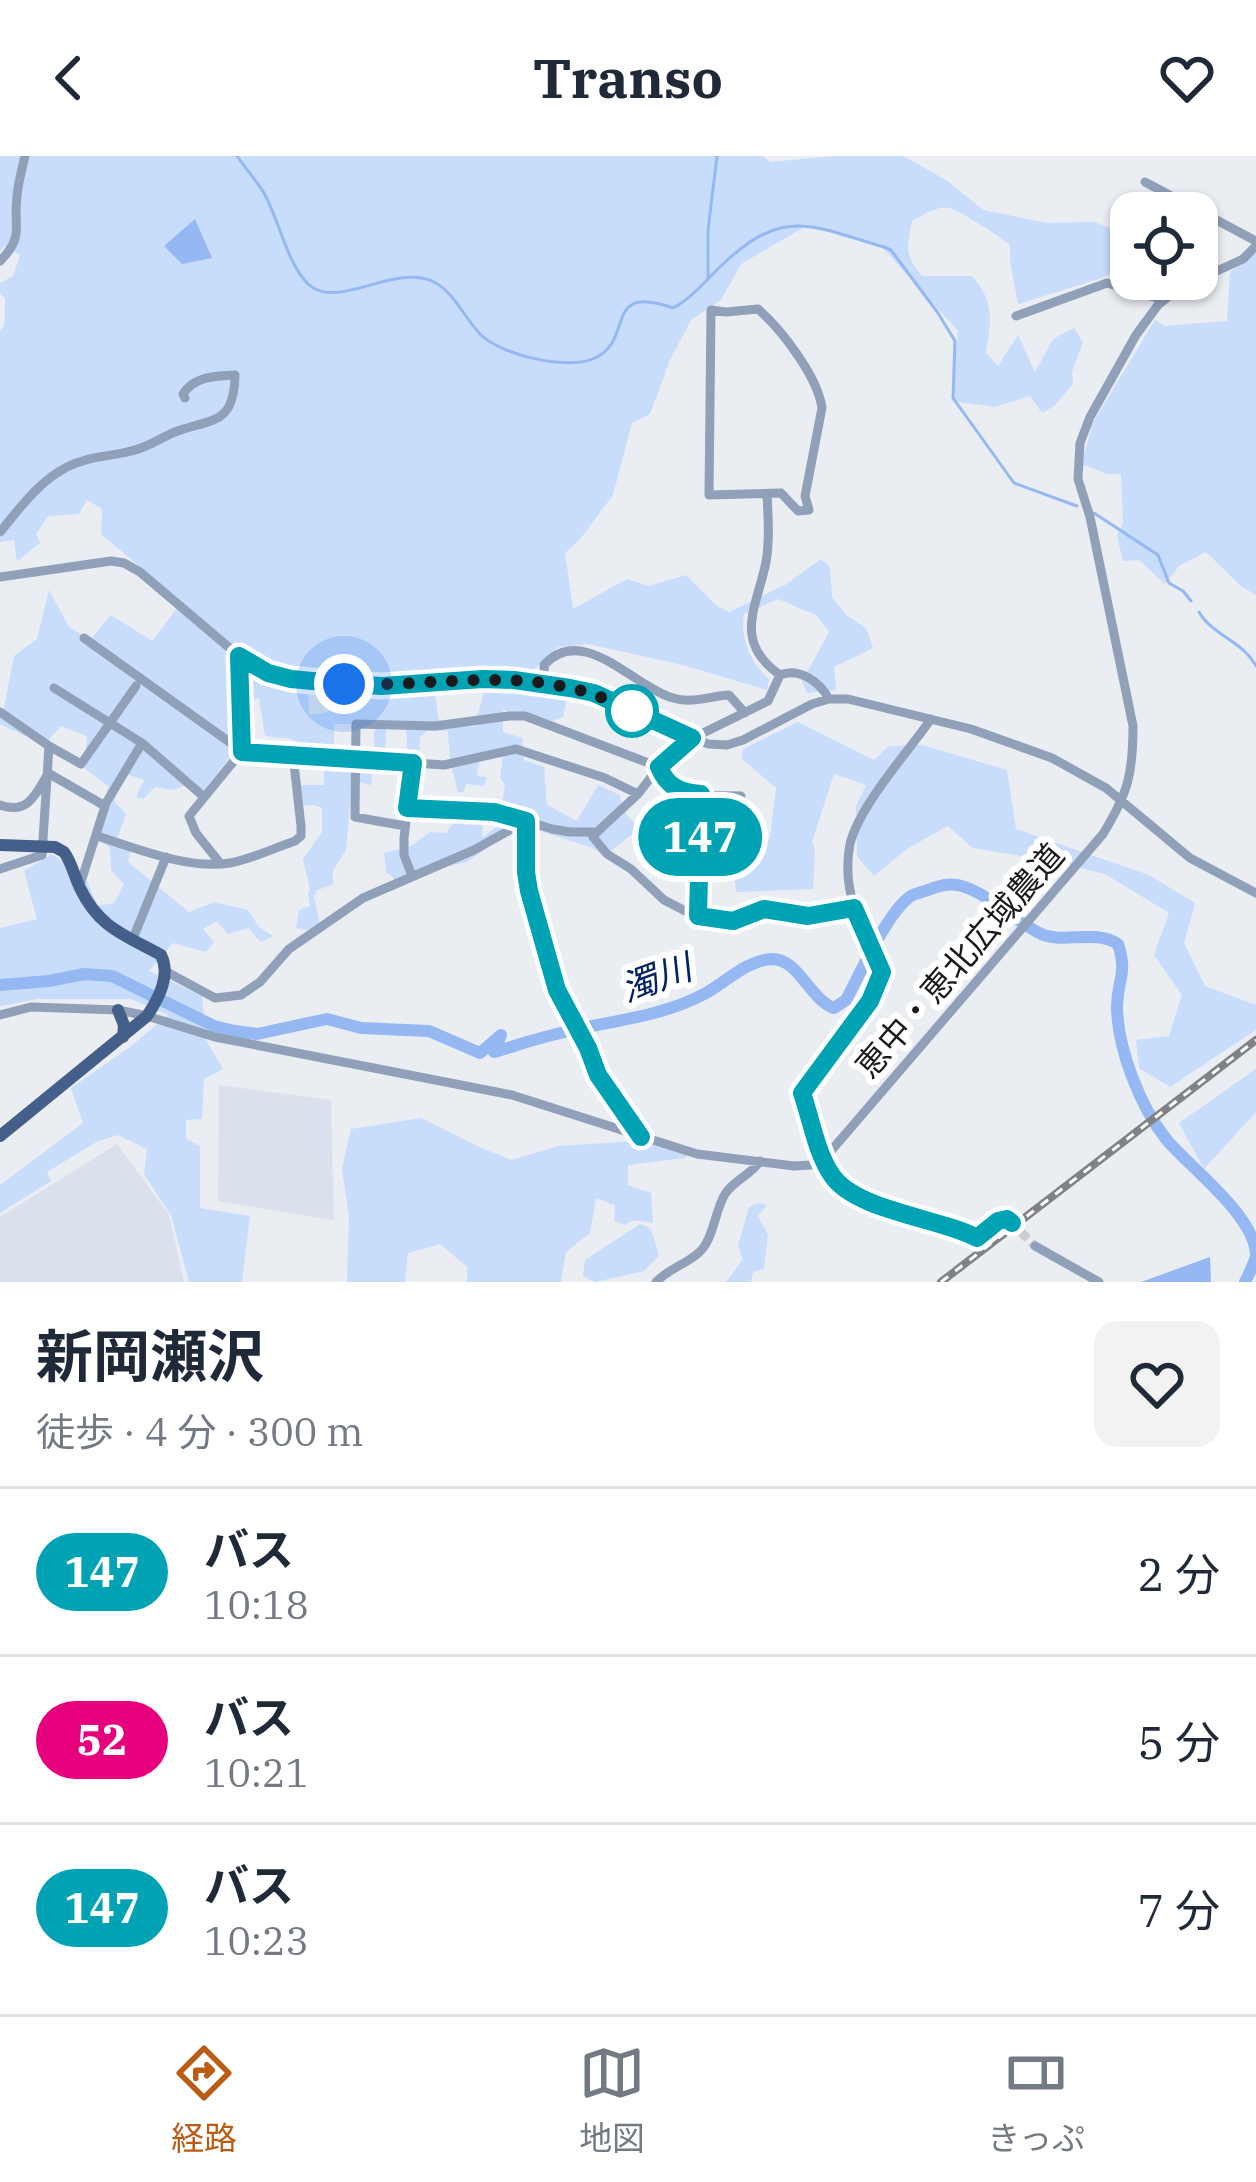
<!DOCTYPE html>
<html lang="ja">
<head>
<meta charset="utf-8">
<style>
  body { margin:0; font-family:"IBM Plex Serif","Noto Sans JP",serif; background:#f2f2f3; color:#1f2937; height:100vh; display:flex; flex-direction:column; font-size:45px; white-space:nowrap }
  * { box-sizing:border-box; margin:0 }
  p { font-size:39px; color:#747a83 }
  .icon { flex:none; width:66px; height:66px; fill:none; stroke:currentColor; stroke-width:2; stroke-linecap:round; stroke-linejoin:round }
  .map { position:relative; height:1126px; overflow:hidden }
  .sheet { display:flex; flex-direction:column; background:#fff; flex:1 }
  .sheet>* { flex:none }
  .badge { padding:0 24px; border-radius:39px; font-size:42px; line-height:78px }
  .fabs { position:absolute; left:1110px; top:36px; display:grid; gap:24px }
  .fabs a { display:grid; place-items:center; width:108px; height:108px; border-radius:24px; background:#fff; box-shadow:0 3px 9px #0004; font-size:60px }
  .you { position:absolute; width:60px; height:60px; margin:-30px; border:9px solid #fff; border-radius:50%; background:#1a73e8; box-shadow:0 0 0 18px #1a73e833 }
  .map>.badge { position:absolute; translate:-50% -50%; box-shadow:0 0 0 6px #fff }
  .round { display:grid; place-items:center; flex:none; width:126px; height:126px; border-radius:24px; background:#f2f2f3 }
  .head { display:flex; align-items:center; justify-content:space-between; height:204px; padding:0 36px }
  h1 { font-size:57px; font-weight:700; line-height:90px }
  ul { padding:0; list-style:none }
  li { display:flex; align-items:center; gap:36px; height:168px; padding:0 36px; border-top:3px solid #e0e1e3 }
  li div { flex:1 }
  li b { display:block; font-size:45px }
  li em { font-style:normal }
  li .badge { min-width:132px; font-weight:700; text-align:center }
  header { display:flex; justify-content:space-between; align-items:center; height:156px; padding:0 36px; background:#fff; font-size:54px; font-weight:700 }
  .tab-bar { display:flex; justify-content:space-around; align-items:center; height:168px; border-top:3px solid #e0e1e3; background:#fff; font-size:33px; color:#747a83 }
  .tab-bar a { display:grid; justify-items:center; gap:6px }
  .tab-bar .current { color:#bb5c16 }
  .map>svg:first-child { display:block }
</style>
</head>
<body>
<header><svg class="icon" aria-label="back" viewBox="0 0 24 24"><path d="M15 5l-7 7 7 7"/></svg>Transo<svg class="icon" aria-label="heart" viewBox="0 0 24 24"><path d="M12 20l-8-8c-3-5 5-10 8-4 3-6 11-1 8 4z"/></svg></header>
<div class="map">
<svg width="1256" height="1126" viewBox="0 0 1256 1126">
  <rect width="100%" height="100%" fill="#eaedf2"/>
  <path fill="#dae1ec" d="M219,929L331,944L334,1064L218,1045Z
    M117,988L169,1059L184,1126H0V1061Z"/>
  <path fill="#c8dcfc" d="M0,0H763L770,6L834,0H903L946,24L983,54L1047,67L1095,66L1124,79L1121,112L1102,122L1018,148L1010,105V89C1004,83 957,53 950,52C937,49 923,59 912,65C907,91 904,99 922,120H972C995,146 991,164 986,197L998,210L1018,179L1035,216L1053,183L1074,172L1083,186L1072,216L1073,228L1054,250L1042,257L1030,240L995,251L952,245L958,175L883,92L808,69L741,108L721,144L691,164L670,204L650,258L632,267L613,339L581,382L565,397L573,453L627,423L649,430L686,419L717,450L729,456L785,429L821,403L830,411L832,441L846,459L866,472L873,492L834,511L836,534L807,537L802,526L829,476L816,459L778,443L744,458C740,483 750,506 769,523L767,534L683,509L588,488L558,491L531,516L458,517L371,523L308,516L309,559L346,553L349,538L434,533L439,564L474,571L485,533H528L567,542L563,561L553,565L503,554V576L522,582L524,604L544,611L547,649L577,665L598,629L620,639L622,653L639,673L604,700L593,692L519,668L467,706L442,711L394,730L393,721L386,716L384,697L411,690L430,676L446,677L452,669L453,659L472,650L491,657L483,665L482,682L513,659L511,655H501L505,629L500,622L504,592L480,598L477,620L487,621L484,630L466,628L464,636H458L450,605L448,575H427L420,581L419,605L408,604L406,572H386L385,603L375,602L374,577L377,568H334V590L343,593L342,599L373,607L371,629L352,625L346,694L333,714V729L317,734L314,740L320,769L308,774L296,772L299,754L310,750L308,737L310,733L303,703L322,676V652L314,649L301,650L299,629H324V600L291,583L265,580L259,542L230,551L233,597L203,635L187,628L174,634L155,631L143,643L136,641L144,624L126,618L114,645L126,658L115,689L130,695L128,706L189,756L214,746L248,754L259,771L273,780L261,786L248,772L228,778L217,765L203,773L214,786L206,796L173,787L149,815L202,840L206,884L223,913L204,923L202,963L186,964V983L200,990V1052L250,1060L242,1126H189L171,1059L144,1018L147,993L118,979L98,985L47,1016L51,1025L0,1057V1029L83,967L71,932L130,891L168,859L131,843H37L0,850V772L37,763L24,715L52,698L63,706L77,729L87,725L98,750L114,747L124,728L111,714L110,692L99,684L108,630L84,612L87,580L61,570L44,589L0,568V552H4L14,500L37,483L49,434L69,471L90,484L111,459L152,485L182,446L101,378L102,353L87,344L79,358L48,360L36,378L40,387L17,405L14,384L0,386V176L5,167V142L0,138V127L13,120L20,99L4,90L0,96Z
    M1256,97V439L1241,430L1206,396L1179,410L1165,428L1139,404L1123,405L1117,380L1123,366L1121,318H1107L1082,308L1092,268L1155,164L1165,170L1227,165L1230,116Z
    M798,566L874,604L889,590L922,589L1007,614L1016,673L1149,719L1195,747L1184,787L1205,830L1256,849V874L1170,931L1139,912L1136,884L1169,880L1182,839L1154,799L1169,757L1105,718L1047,704L973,692L948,670L908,692L874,720L857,700L856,650L866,629L834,618L812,686L815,694L813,733L736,736L735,724C746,717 749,707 751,694L770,682L776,632L742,603L743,593Z
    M1256,913V956L1204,1013L1179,967Z
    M421,962L477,990L512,1004L558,990L639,985L689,997L684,1002L628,1009V1029L651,1037L653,1067L634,1064L624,1069L614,1065L615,1049L596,1042L590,1077L566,1096L561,1126H467V1111L440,1088L408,1097L405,1126H347L349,1061L342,1013L351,973Z
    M759,1047L767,1049L758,1060L768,1079L764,1113L753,1116L751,1126H726L743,1103L738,1090L749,1051Z
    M640,1068L651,1073L659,1100L644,1115L595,1126L583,1120L585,1104Z"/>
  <path fill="#95b8f2" d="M195,63L212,102L182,108L164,90Z
    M1210,1101L1211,1126H1141Z"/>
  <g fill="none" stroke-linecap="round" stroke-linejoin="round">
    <path stroke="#95b8f2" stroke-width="3" d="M237,0C245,12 256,24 264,37C279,64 287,107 308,128C337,155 393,108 432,125C455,136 464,162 481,179C502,199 568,215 595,202C635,184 602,127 673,152C692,142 706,124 722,109C784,50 811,70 884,91L891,94L938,157L955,185L953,242L1014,327L1077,350
      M708,121V74L717,0
      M1094,357L1158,399L1169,427L1183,435L1191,445
      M1199,456C1213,480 1243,485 1256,510"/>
    <path stroke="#95b8f2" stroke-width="12" d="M0,829L49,825L84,818L112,820L214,870L235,875L257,878L327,863L361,872L429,875L480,897L501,879L494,896C518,889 541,881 565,876C614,864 662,861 706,837C726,826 747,804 772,803C799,803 809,843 834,852L846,844C860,818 888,755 911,740C916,737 923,736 928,734C941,729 952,726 965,731C992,741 1012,762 1037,776C1063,790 1092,772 1118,788C1128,818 1117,824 1117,852C1118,894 1140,950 1166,983C1189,1011 1256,1060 1256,1100C1254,1108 1249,1118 1245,1126"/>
    <path stroke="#cbcdd2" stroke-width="9" stroke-dasharray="9 4.5" stroke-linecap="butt" d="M1012,1067L1035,1090"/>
    <path stroke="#90a0b9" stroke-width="9" d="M1145,26L1256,85
      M0,105C25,80 13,71 17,40C18,27 22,13 25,0
      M758,153C781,173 818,221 822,252L805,340L809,354L798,355L781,337L709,339L711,154L726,156Z
      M1016,160L1107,127L1164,144
      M767,338C768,361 770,383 766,406C757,451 732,485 780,519C799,511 820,526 829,543
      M0,376C20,352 38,326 67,311C88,300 109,301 131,295C147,292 160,282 175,276C212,262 234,270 235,219C216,220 194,220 183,238L185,242
      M0,421L111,405L124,407L140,416L239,500L268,517L291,523L344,528L383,530L483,523L545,528L594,537L708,588L727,589L743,584L812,548L829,543H848L971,573L1052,602L1106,632L1190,702L1256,737
      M84,482L242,595L444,609L516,593L605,622L638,638
      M545,528L544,509C583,466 635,532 673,542C692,548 710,540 729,539L745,557
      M54,532L142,587L204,641
      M0,556L49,590L42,699L0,713
      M931,563C908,596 859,650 850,688C846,709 848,733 855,753C861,772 885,803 881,822C875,847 820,915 802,937C811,963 816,995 831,1018C853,1054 941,1062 977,1082L998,1065L1007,1062L1012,1067
      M49,590L81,608L136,530
      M48,617L105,650
      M0,649C26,658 34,642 46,621
      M407,652L495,655L552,673L570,676H597L638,638L659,611L693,582L768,545L780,519
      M526,665V716L529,735L557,834L588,891L598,919L641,980
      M405,670L355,661L356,568L435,570L509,560H525L659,611C673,645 709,639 741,640
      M597,676L593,681L607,698L631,713L664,744L695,760L733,765L764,753L808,760L854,752
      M97,680C135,692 189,714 230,707C252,703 274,692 295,685L301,680V670L293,599
      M700,681L720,682
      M220,707L196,677L189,660L242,595L239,500
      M412,720L404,699V682L413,607
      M80,729L106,647L142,587
      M698,760L701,638
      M132,785L166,701
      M165,815L215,842L241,839L260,826L289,793L363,742L474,694L526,665
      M0,859L31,851L118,854L147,860L215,881L512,939L697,998L794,1010L811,1009L824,1003L1103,678C1128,637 1133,618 1133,570L1090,361L1078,323L1080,287L1090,261L1136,179L1158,149L1178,133L1243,103L1256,90
      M1035,1090L1099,1126
      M656,1126C670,1112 682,1110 696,1099C714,1086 714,1056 725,1038C734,1024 751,1019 760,1005"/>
    <path stroke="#455f8b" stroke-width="12" d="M0,689L55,691L64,696C72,707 74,720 80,732C99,772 125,779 161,799C171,819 159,842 147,860L0,980
      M118,854L124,869L123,881"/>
    <g stroke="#808285" stroke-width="8">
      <path id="rail" d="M941,1126L1256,884"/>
    </g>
    <use href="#rail" stroke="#fff" stroke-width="3" stroke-dasharray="9" stroke-linecap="butt"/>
  </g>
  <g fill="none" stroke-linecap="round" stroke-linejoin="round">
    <g stroke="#fff" stroke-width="27">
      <path id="line" d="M641,981L598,919L588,892L557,834L529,735L526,716V665L494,656L407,652L413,607L242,596L239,500L268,517L291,523L344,528L382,530L483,523L514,524L570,532L594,537L692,582L659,611C667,631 681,637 701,638L698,760L733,765L764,753L808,760L854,752L882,816L870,845L802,937C811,963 816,995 831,1018C854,1055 941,1062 977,1082L998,1065L1007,1063L1012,1067"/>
    </g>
    <use href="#line" stroke="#00a3b4" stroke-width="18"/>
    <path stroke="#191a1c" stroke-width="12" stroke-dasharray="0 21.6" d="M344,528C446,532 535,504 632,555"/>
  </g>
  <circle fill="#fff" stroke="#00a3b4" stroke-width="6" cx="632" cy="555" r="24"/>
  <g text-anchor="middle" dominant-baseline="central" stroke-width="12" stroke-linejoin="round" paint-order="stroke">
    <g font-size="33" fill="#191a1c" stroke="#fff">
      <text transform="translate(959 804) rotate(-49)">恵中・恵北広域農道</text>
    </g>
    <g font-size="36" font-style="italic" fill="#002364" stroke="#fff">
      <text transform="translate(656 821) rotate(-20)">濁川</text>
    </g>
  </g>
</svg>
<div class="fabs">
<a><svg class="icon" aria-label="locate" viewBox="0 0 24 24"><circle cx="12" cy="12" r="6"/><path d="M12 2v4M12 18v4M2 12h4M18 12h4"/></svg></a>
</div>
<div class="you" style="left:344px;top:528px"></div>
<b class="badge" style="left:700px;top:681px;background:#00a3b4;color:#fff">147</b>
</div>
<section class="sheet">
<div class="head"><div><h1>新岡瀬沢</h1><p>徒歩 · 4 分 · 300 m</p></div><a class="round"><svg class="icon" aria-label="heart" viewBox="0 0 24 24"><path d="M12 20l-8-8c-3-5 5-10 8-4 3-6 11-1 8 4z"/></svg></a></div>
<ul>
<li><span class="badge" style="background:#00a3b4;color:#fff">147</span><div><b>バス</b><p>10:18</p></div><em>2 分</em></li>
<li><span class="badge" style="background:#e6007e;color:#fff">52</span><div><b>バス</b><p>10:21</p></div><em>5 分</em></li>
<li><span class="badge" style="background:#00a3b4;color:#fff">147</span><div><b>バス</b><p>10:23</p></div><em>7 分</em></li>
</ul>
</section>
<nav class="tab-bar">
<a class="current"><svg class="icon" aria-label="directions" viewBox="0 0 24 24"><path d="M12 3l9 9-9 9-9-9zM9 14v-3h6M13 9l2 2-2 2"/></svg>経路</a>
<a><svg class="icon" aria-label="map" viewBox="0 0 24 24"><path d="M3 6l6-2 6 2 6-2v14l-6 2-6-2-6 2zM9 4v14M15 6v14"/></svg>地図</a>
<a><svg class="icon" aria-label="tickets" viewBox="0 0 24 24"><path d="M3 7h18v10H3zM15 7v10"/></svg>きっぷ</a>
</nav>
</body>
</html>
